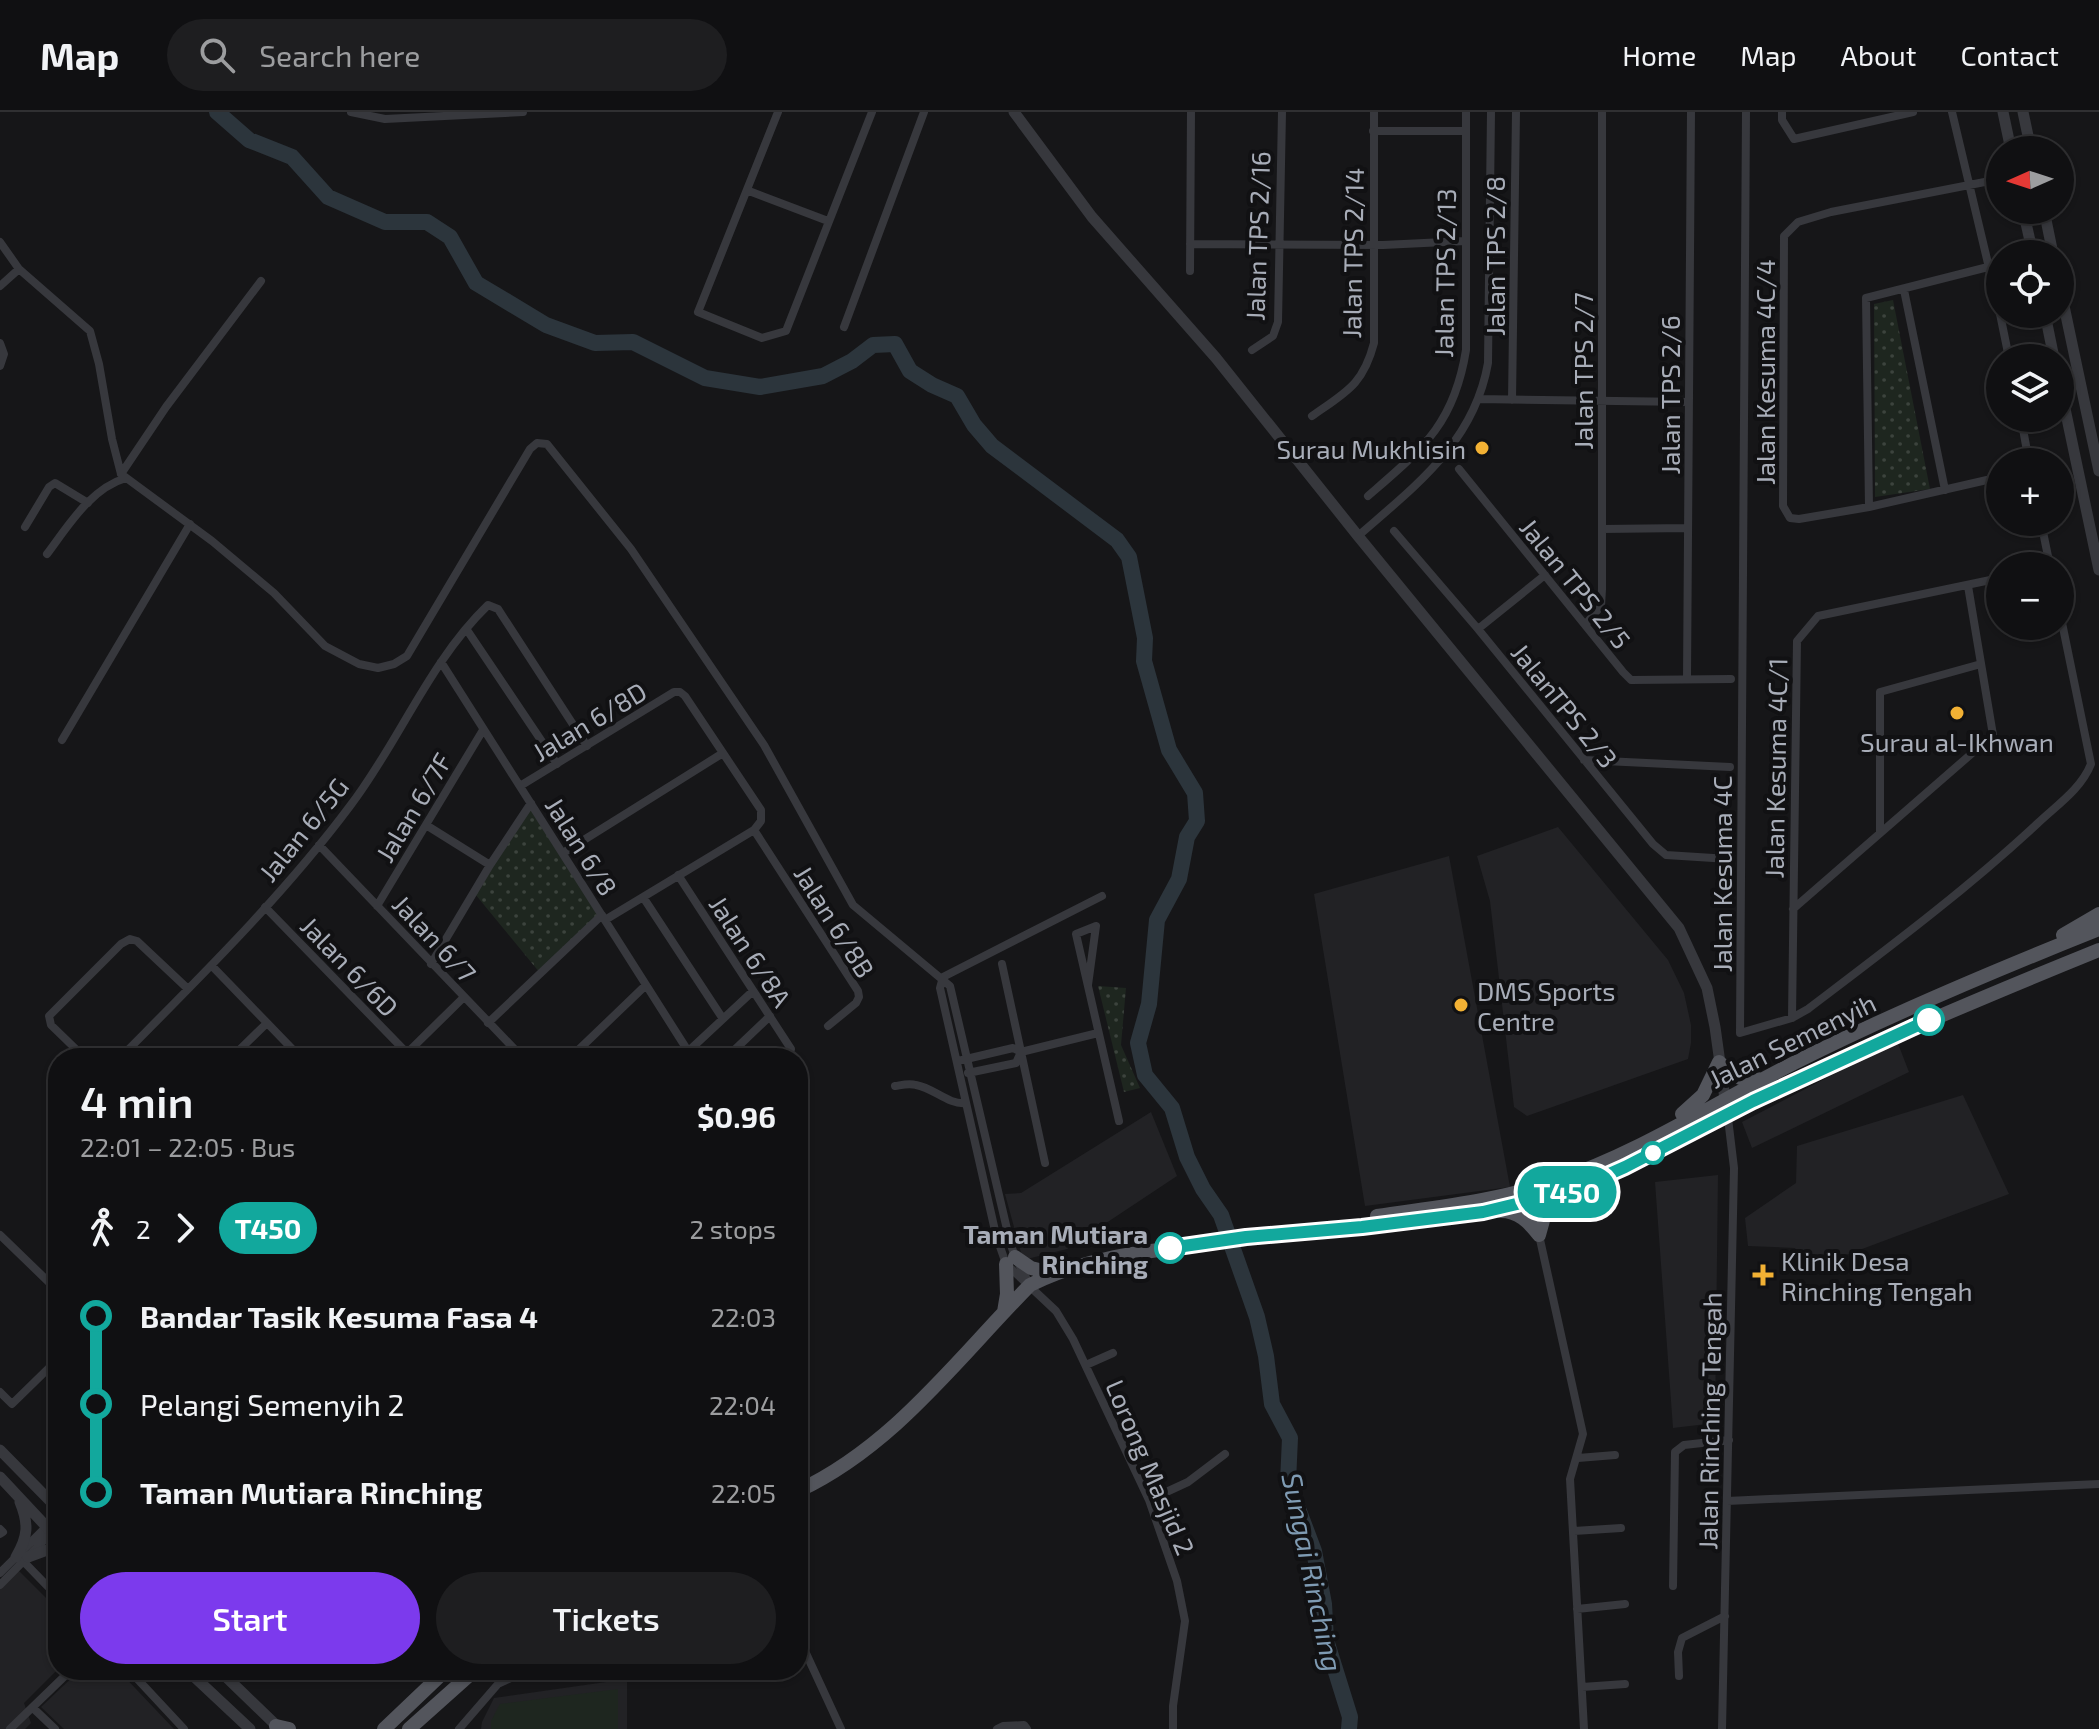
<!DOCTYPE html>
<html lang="en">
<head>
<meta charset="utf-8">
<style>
  body { margin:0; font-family:"Exo 2",sans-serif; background:#1e1e20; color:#f1f3f6; height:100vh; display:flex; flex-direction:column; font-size:30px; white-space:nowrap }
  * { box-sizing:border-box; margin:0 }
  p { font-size:26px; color:#9c9d9f }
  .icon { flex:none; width:44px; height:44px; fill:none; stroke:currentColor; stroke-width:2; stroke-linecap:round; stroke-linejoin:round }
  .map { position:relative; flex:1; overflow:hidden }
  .sheet { position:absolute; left:48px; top:936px; width:760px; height:632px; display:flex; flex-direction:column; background:#101012; border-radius:32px; box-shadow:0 2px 6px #0004,0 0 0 2px #303032 }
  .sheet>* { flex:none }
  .badge { padding:0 16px; border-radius:26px; font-size:28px; line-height:52px }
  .needle { width:52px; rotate:267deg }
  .fabs { position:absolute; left:1986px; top:24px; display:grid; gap:16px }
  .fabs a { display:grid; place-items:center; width:88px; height:88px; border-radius:50%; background:#101012; box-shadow:0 2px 6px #0004,0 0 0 2px #303032; font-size:40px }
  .map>.badge { position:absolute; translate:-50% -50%; box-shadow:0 0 0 4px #fff }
  .legs { display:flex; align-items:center; gap:12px; height:88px; padding:0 32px; font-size:26px }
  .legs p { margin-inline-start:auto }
  .headline { display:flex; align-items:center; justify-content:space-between; height:136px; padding:0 32px }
  h1 { font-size:44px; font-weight:600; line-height:60px }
  .button { display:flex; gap:16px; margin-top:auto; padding:16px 32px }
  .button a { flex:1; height:92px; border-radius:48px; background:#7c3aed; color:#fff; font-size:32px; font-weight:600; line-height:92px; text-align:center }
  .button a+a { background:#1e1e20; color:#f1f3f6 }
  ul { padding:0 32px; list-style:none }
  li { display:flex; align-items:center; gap:28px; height:88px; font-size:30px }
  li i { display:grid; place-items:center; width:12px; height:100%; margin:0 10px; background:currentColor }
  li i::after { content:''; width:20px; height:20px; margin:-10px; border:6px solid; border-radius:50%; background:#101012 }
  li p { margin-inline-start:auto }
  li:first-child i { background:linear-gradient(#0000 50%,currentColor 0) }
  li:last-child i { background:linear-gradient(currentColor 50%,#0000 0) }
  header { display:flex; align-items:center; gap:48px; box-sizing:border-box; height:112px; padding:0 40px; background:#101012; border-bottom:2px solid #303032 }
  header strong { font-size:38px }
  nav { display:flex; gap:44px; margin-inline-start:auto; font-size:28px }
  .search { width:560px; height:72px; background:#1e1e20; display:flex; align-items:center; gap:20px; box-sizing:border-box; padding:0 28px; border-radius:44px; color:#9c9d9f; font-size:30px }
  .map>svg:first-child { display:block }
</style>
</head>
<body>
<header>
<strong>Map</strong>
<div class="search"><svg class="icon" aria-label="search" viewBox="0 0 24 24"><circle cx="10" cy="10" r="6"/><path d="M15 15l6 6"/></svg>Search here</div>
<nav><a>Home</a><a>Map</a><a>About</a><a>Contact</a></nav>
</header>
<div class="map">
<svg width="2099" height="1617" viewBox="0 0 2099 1617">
  <defs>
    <pattern id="park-dots" width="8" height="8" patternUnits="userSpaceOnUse" patternTransform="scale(2)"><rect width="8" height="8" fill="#1e261f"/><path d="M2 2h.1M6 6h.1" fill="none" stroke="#3c433d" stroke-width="1.8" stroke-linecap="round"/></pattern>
  </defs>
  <rect width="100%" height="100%" fill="#161618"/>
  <path fill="#222225" d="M1558,715L1668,848L1684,881L1691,913V931L1688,947L1527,1004L1514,995L1490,789L1477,744Z
    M1449,744L1510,1075L1365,1094L1314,782Z
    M1897,929L1909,960L1752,1036L1742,1010Z
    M1963,983L2009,1082L1806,1158L1795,1136L1748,1134L1745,1106L1796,1071L1797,1034Z
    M1151,1000L1177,1064L1067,1137L1023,1148L1005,1082L1021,1081Z
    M1718,1063L1715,1311L1673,1316L1655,1070Z
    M18,1458L58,1498V1557L24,1591L31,1611L25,1617H0V1476Z
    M80,1558H118L174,1617H64L41,1595Z
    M627,1567V1617H481L482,1610L494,1586Z"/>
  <path fill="url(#park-dots)" d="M1893,188L1930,377L1875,385L1874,192Z
    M531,694L601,803L540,861L475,782Z
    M1098,874L1126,876L1121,933L1140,976L1124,980Z"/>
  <path fill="#1e261f" d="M618,1577V1617H491V1609L500,1592Z"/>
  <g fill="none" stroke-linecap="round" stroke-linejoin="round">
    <path stroke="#2c353c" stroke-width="16" d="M217,0L249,28L292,45L328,85L385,110H427L450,125L476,171L546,213L595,231L633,230L705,266L760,275L823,264L852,249L873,233L895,232L910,259L932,273L957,284L974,313L992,334L1117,428L1129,445L1145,526L1144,549L1169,638L1195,681L1197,709L1187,725L1179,767L1157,808L1149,892L1138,931L1145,963L1172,996L1187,1045L1203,1077L1221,1103L1257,1205L1266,1244L1272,1292L1290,1326L1288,1370L1314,1439L1324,1492L1326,1528L1350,1605L1349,1617"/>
    <path stroke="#37383d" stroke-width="8" d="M351,0L385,7L523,0
      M778,0L698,200L762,226L786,219L872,0
      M1746,0L1740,921L1792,906L1808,897C1887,837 1966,778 2038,711C2057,693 2081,677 2091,652L2060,501
      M1782,0V8L1794,27L1913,0
      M1952,0L2000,202
      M1373,19H1466
      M2000,67L1831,100L1798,110L1784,124L1783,394L1790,406L1799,407L1869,395L2000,365
      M749,79L828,109
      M0,130L19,157L90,219L99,252L112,327L121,362L212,429L274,481L325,534L359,552L378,556L394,552L407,544L530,337L537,331L547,332L631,437L764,633L853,793L950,874L1010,1130L1015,1145L1030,1173
      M1190,132L1383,133L1465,129
      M1190,159L1191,0
      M0,174L19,157
      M1904,178L1945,378
      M2000,202L2009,246
      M844,215L924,0
      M0,231L4,242L0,254
      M1252,238L1273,224L1278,210L1282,0
      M1478,287L1689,290
      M1512,288L1516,0
      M1312,304C1346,280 1363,273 1374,231V0
      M2021,306L2029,350
      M1459,357L1623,560L1631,568L1731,567
      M121,362L166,295L261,169
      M1368,384C1422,337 1454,313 1466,238V0
      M1869,395L1866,186L1988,155
      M2041,410L2050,454
      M25,415L49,375L55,371L88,391
      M1602,417L1688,416
      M1394,419L1478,517L1653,732L1666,743L1729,747
      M1358,424C1415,374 1474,331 1488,251L1491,0
      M47,442C68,414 91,376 126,366
      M1585,513L1601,494L1602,477V0
      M1478,517L1545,463
      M467,518L557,652
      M441,550L688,939
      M1687,567L1691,0
      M62,628L190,412
      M1584,648L1730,655
      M520,674L674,580H680L685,584L761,698V709L754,718L605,808
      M426,713L490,753
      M754,718L858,879L859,885L856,891L828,914
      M1880,721V580L1981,552
      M319,733L523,946
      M563,741L723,641
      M678,763L791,937L789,946
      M643,785L723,907
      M377,794L483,618
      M265,795L407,941
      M1793,797L1993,623L1968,474
      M431,852L490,753L531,691
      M1002,852L1045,1051
      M212,854L301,946
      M943,865L940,876L996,1123L1006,1152L1056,1199L1073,1227L1149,1388L1177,1469L1185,1509L1173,1594V1617
      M943,865L1102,784
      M1088,873L1096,814L1076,822C1090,884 1104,946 1119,1009
      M1792,906L1797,529L1818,504L2000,466
      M488,911L602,803
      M1021,940L1098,921
      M85,946L51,913L49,904L121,832L130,827L137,829L188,877
      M120,946C200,865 282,785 350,694C399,630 429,550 488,493L498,497L587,634
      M231,946L267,911
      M402,946L463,886
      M570,946L646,873
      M681,946L753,879
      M726,946L770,904
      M962,948L1013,936L1021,940L1016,951L968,961
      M895,974C902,973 909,971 916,973C934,976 948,993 966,991
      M1533,1086L1539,1123L1583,1322L1570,1367L1584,1617
      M0,1123L58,1179
      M1086,1253L1113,1241
      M0,1280L12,1292L58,1247
      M1578,1346L1615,1343
      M1149,1388L1188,1370L1225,1342
      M1727,1389L2099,1372
      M0,1417L3,1420L0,1422
      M1574,1419L1621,1416
      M24,1450L58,1485
      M0,1461L58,1403
      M0,1473L58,1414
      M1673,1474L1675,1340L1684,1333L1729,1328
      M1577,1497L1625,1492
      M798,1524L841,1617
      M129,1558L184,1617
      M1679,1564L1678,1540L1682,1526L1725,1504
      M1582,1575L1625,1572
      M33,1596L55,1617
      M10,1617L71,1558
      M459,1617L498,1572L528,1558
      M997,1617L1003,1614L1024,1613L1027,1617
      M1722,1617L1734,1056L1727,998"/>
    <path stroke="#37383d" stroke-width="11" d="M1014,0L1092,105L1216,246L1358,424L1679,816L1707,876L1715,915L1725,987
      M2003,0L2011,38
      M2023,0L2031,38
      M2023,98L2033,142
      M2044,98L2053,142
      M2060,175L2099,359
      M2045,202L2054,246
      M2060,273L2099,458
      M0,1338L58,1397
      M0,1365L58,1427
      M16,1445C28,1425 29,1412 20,1390
      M28,1445L47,1438L58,1441
      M187,1558L250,1617
      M219,1558L280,1617"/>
    <path stroke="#53555c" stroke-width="14" d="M2063,823L2099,802
      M1682,1002L1703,983L1719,950C1732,963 1739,969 1758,967
      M1501,1099C1518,1099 1529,1110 1539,1123
      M1377,1104C1436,1095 1498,1089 1555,1069C1639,1041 1715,991 1794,951C1893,901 1996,858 2099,817
      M1539,1123L1544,1105L1567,1082
      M1015,1145L1031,1156L1055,1162
      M1004,1200L1007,1182L1006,1152
      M798,1379C894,1334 957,1247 1030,1173C1080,1148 1133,1141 1188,1134C1266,1123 1344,1118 1422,1108C1460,1103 1499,1099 1536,1089C1614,1068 1683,1024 1755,988C1868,933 1983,885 2099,838
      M276,1614L289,1617
      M384,1617L446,1558
      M409,1617L475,1558"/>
  </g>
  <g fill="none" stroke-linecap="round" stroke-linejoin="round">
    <g stroke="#fff" stroke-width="18">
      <path id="line-1" d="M1170,1136L1246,1125L1362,1115L1483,1100L1571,1079L1625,1055L1753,989L1929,908"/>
    </g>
    <use href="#line-1" stroke="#12a89d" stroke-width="12"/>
  </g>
  <g fill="#f2b134" stroke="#111113" stroke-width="3">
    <circle cx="1482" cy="336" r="8"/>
    <circle cx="1957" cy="601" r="8"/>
    <circle cx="1461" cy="893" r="8"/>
    <path d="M1759 1151h8v8h8v8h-8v8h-8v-8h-8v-8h8z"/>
  </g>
  <g fill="#fff" stroke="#12a89d" stroke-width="4">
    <circle cx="1929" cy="908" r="14"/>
    <circle cx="1653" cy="1041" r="10"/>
    <circle cx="1170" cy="1136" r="14"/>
  </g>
  <g text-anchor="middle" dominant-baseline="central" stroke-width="8" stroke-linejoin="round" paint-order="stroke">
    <g font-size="26" fill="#a8adb8" stroke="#111113">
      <text transform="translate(1257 124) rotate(-88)">Jalan TPS 2/16</text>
      <text transform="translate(1352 141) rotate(-89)">Jalan TPS 2/14</text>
      <text transform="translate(1494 144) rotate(-90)">Jalan TPS 2/8</text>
      <text transform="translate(1444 161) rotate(-89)">Jalan TPS 2/13</text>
      <text transform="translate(1582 259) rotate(-90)">Jalan TPS 2/7</text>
      <text transform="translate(1764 260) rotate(-90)">Jalan Kesuma 4C/4</text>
      <text transform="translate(1669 283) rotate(-90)">Jalan TPS 2/6</text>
      <text transform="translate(1576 471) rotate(51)">Jalan TPS 2/5</text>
      <text transform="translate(1565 593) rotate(51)">JalanTPS 2/3</text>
      <text transform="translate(589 609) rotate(-31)">Jalan 6/8D</text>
      <text transform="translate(1775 656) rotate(-89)">Jalan Kesuma 4C/1</text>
      <text transform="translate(413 695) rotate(-59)">Jalan 6/7F</text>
      <text transform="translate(303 717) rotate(-51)">Jalan 6/5G</text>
      <text transform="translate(582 734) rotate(58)">Jalan 6/8</text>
      <text transform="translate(1721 762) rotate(-90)">Jalan Kesuma 4C</text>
      <text transform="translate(835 809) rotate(58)">Jalan 6/8B</text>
      <text transform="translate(435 826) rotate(47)">Jalan 6/7</text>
      <text transform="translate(751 839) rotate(57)">Jalan 6/8A</text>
      <text transform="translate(350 854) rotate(46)">Jalan 6/6D</text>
      <text transform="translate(1792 928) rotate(-26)">Jalan Semenyih</text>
      <text transform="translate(1709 1309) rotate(-89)">Jalan Rinching Tengah</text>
      <text transform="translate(1151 1355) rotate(67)">Lorong Masjid 2</text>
    </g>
    <g font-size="26" fill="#a8adb8" stroke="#111113" text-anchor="start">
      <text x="1466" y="336" text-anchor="end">Surau Mukhlisin</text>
      <text x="1957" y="629" text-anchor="middle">Surau al-Ikhwan</text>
      <text x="1477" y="878">DMS Sports<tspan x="1477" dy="30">Centre</tspan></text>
      <text x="1781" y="1148">Klinik Desa<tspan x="1781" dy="30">Rinching Tengah</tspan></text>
    </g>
    <g font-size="26" font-weight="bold" fill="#a8adb8" stroke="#111113" text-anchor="end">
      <text x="1148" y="1121">Taman Mutiara<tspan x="1148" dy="30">Rinching</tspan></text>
    </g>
    <g font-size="28" font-style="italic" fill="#7f9bb3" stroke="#111113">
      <text transform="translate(1313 1460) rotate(78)">Sungai Rinching</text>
    </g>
  </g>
</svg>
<div class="fabs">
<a><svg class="needle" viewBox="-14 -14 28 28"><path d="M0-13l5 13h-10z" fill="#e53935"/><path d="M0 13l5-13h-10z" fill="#9c9d9f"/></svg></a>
<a><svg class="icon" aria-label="locate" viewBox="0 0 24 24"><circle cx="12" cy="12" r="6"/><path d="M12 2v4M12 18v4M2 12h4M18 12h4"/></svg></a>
<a><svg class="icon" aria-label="layers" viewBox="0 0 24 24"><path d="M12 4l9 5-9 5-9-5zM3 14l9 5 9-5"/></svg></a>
<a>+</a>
<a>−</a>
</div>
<b class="badge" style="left:1567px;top:1080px;background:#12a89d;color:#fff">T450</b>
<section class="sheet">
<div class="headline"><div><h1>4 min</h1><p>22:01 – 22:05 · Bus</p></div><b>$0.96</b></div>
<div class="legs"><svg class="icon" aria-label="walk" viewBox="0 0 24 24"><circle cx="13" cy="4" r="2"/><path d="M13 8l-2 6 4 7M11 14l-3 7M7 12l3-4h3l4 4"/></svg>2<svg class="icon" aria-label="forward" viewBox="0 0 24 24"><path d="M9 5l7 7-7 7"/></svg><b class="badge" style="background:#12a89d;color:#fff">T450</b><p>2 stops</p></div>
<ul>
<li><i style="color:#12a89d"></i><b>Bandar Tasik Kesuma Fasa 4</b><p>22:03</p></li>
<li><i style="color:#12a89d"></i><span>Pelangi Semenyih 2</span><p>22:04</p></li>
<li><i style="color:#12a89d"></i><b>Taman Mutiara Rinching</b><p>22:05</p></li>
</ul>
<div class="button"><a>Start</a><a>Tickets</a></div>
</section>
</div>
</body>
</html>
